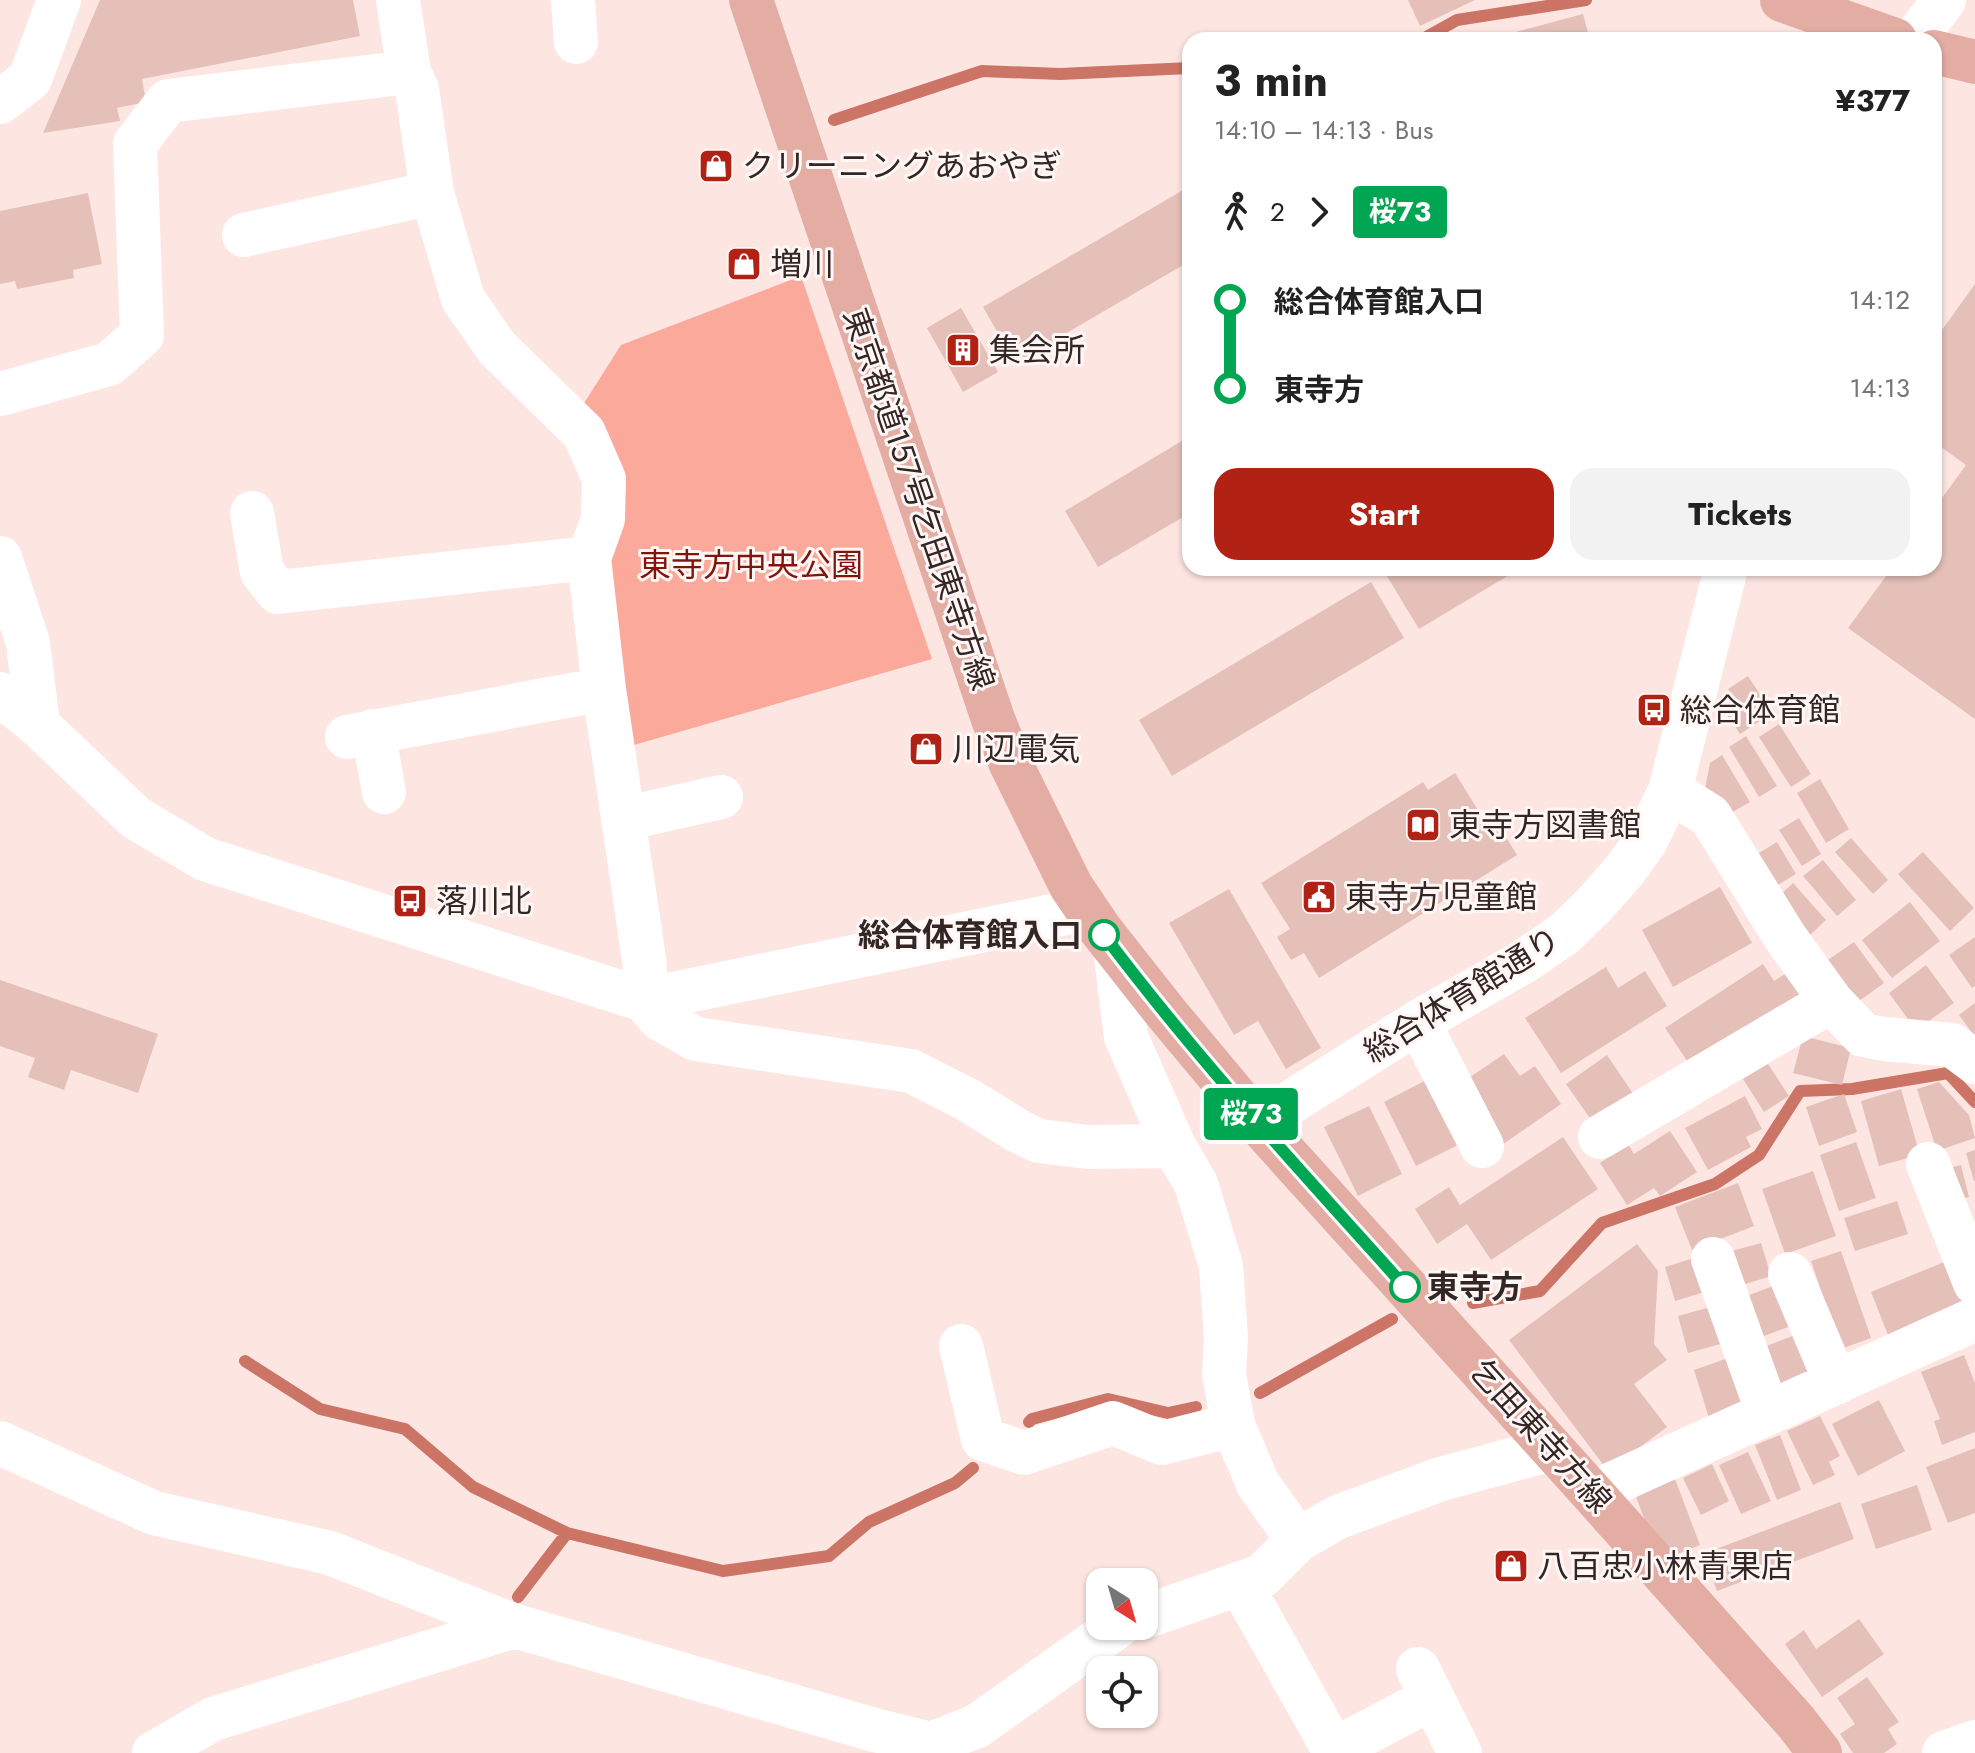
<!DOCTYPE html>
<html lang="en">
<head>
<meta charset="utf-8">
<style>
  body { margin:0; font-family:Jost,"Noto Sans JP",sans-serif; background:#f2f2f2; color:#222; height:100vh; display:flex; flex-direction:column; font-size:30px; white-space:nowrap }
  * { box-sizing:border-box; margin:0 }
  p { font-size:26px; color:#767676 }
  .icon { flex:none; width:44px; height:44px; fill:none; stroke:currentColor; stroke-width:2; stroke-linecap:round; stroke-linejoin:round }
  .map { position:relative; flex:1; overflow:hidden }
  .panel { position:absolute; left:1182px; top:32px; width:760px; height:544px; display:flex; flex-direction:column; background:#fff; border-radius:24px; box-shadow:0 2px 6px #0004 }
  .panel>* { flex:none }
  .badge { padding:0 16px; border-radius:6px; font-size:28px; line-height:52px }
  .needle { width:52px; rotate:143deg }
  .fabs { position:absolute; left:1086px; top:1568px; display:grid; gap:16px }
  .fabs a { display:grid; place-items:center; width:72px; height:72px; border-radius:16px; background:#fff; box-shadow:0 2px 6px #0004; font-size:40px }
  .map>.badge { position:absolute; translate:-50% -50%; box-shadow:0 0 0 4px #fff }
  .legs { display:flex; align-items:center; gap:12px; height:88px; padding:0 32px; font-size:26px }
  .legs p { margin-inline-start:auto }
  .head { display:flex; align-items:center; justify-content:space-between; height:136px; padding:0 32px }
  h1 { font-size:44px; font-weight:700; line-height:60px }
  .cta { display:flex; gap:16px; margin-top:auto; padding:16px 32px }
  .cta a { flex:1; height:92px; border-radius:24px; background:#b12214; color:#fff; font-size:32px; font-weight:700; line-height:92px; text-align:center }
  .cta a+a { background:#f2f2f2; color:#222 }
  ul { padding:0 32px; list-style:none }
  li { display:flex; align-items:center; gap:28px; height:88px; font-size:30px }
  li i { display:grid; place-items:center; width:12px; height:100%; margin:0 10px; background:currentColor }
  li i::after { content:''; width:20px; height:20px; margin:-10px; border:6px solid; border-radius:50%; background:#fff }
  li p { margin-inline-start:auto }
  li:first-child i { background:linear-gradient(#0000 50%,currentColor 0) }
  li:last-child i { background:linear-gradient(currentColor 50%,#0000 0) }
  .map>svg:first-child { display:block }
</style>
</head>
<body>
<div class="map">
<svg width="1975" height="1753" viewBox="0 0 1975 1753">
  <rect width="100%" height="100%" fill="#fde6e2"/>
  <path fill="#faa99b" d="M801,276L932,659L620,749L581,408L621,345Z"/>
  <g fill="none" stroke-linecap="round" stroke-linejoin="round">
    <path stroke="#cc7466" stroke-width="12" d="M1421,40L1457,20L1586,0
      M834,120L982,71L1060,74L1190,68
      M1473,1303L1540,1291L1602,1223L1715,1184L1759,1155L1800,1091L1852,1089L1948,1073L1975,1102
      M245,1361L320,1409L405,1429L473,1487L567,1533L723,1571L829,1556L869,1522L955,1483L973,1468
      M1260,1393L1392,1319
      M1029,1422L1032,1419L1108,1399L1168,1413L1196,1407
      M518,1597L567,1533"/>
  </g>
  <path fill="#e4c0b9" d="M100,0H353L360,36L142,79L146,102L117,108L120,121L43,133Z
    M1408,0H1475L1420,26Z
    M1583,14L1590,40H1490V39Z
    M1190,186V261L1015,363L983,307Z
    M88,193L102,264L73,270L74,278L17,289L15,281L0,284V211Z
    M1975,284V719L1848,628L1892,568H1934V509L1966,465L1934,442V341Z
    M961,308L998,372L963,392L927,328Z
    M1190,436V513L1098,567L1065,511Z
    M1392,568H1521L1419,629L1385,573Z
    M1371,582L1404,638L1172,776L1139,720Z
    M1748,676L1772,713L1740,734L1726,713L1738,704L1728,689Z
    M1779,724L1811,774L1791,787L1759,737Z
    M1746,736L1777,786L1759,797L1729,747Z
    M1722,755L1750,802L1722,818L1705,789L1710,763Z
    M1455,773L1491,831L1499,826L1517,855L1319,978L1304,953L1291,960L1277,937L1290,929L1261,883L1423,782L1428,790Z
    M1820,779L1849,829L1826,843L1797,793Z
    M1799,818L1821,854L1802,866L1779,830Z
    M1851,838L1888,880L1873,894L1835,852Z
    M1777,842L1796,874L1773,888L1754,856Z
    M1923,852L1974,908L1950,931L1898,874Z
    M1823,860L1856,900L1837,916L1803,876Z
    M1793,883L1826,920L1809,936L1776,899Z
    M1720,887L1752,943L1673,987L1642,930Z
    M1229,889L1321,1048L1286,1069L1258,1021L1234,1035L1169,923Z
    M1910,902L1940,941L1892,978L1862,940Z
    M1975,937V986L1972,988L1949,955Z
    M1854,942L1884,983L1855,1004L1825,962Z
    M1763,964L1774,981L1791,970L1810,999L1696,1074L1665,1028Z
    M1926,965L1954,1003L1916,1030L1889,993Z
    M1606,967L1618,988L1645,971L1667,1006L1561,1073L1525,1018Z
    M0,980L158,1034L138,1093L71,1070L64,1090L28,1077L35,1058L0,1046Z
    M1975,1003V1037L1959,1015Z
    M1803,1036L1851,1048L1842,1085L1793,1073Z
    M1504,1054L1520,1076L1535,1066L1561,1104L1499,1147L1457,1086Z
    M1607,1055L1634,1095L1594,1124L1566,1084Z
    M1768,1064L1789,1096L1764,1112L1743,1079Z
    M1430,1078L1462,1143L1416,1166L1384,1102Z
    M1939,1082L1969,1115L1975,1138L1937,1151L1917,1089Z
    M1901,1089L1920,1155L1879,1166L1861,1101Z
    M1844,1094L1857,1132L1819,1146L1806,1107Z
    M1745,1096L1762,1129L1746,1137L1751,1147L1708,1170L1685,1128Z
    M1369,1106L1402,1174L1358,1196L1324,1127Z
    M1670,1131L1697,1172L1660,1196L1654,1188L1627,1205L1600,1163L1628,1144L1634,1154Z
    M1563,1137L1598,1189L1491,1260L1467,1224L1437,1244L1415,1209L1449,1187L1460,1205Z
    M1856,1142L1876,1198L1839,1211L1820,1155Z
    M1975,1150V1181H1974L1966,1153Z
    M1961,1165L1969,1197L1953,1201L1945,1169Z
    M1813,1171L1836,1236L1785,1254L1762,1189Z
    M1738,1183L1754,1226L1692,1250L1675,1207Z
    M1897,1201L1908,1234L1855,1251L1844,1218Z
    M1761,1243L1771,1276L1739,1286L1728,1252Z
    M1637,1244L1658,1271L1654,1344L1667,1360L1634,1384L1667,1427L1608,1471L1509,1340Z
    M1841,1251L1871,1338L1841,1349L1811,1261Z
    M1700,1256L1711,1290L1675,1301L1665,1267Z
    M1949,1260L1966,1304L1888,1335L1871,1292Z
    M1776,1285L1791,1326L1756,1339L1741,1298Z
    M1714,1306L1724,1343L1688,1353L1678,1316Z
    M1798,1334L1812,1373L1776,1387L1761,1348Z
    M1964,1355L1975,1383V1432L1942,1445L1934,1421L1940,1419L1921,1372Z
    M1734,1356L1752,1408L1710,1421L1694,1370Z
    M1879,1400L1905,1451L1858,1476L1832,1424Z
    M1820,1416L1840,1456L1829,1462L1835,1475L1813,1485L1787,1431Z
    M1780,1435L1801,1490L1777,1500L1755,1445Z
    M1975,1448V1513L1948,1523L1926,1467Z
    M1748,1452L1771,1501L1741,1514L1719,1465Z
    M1712,1464L1729,1501L1701,1515L1683,1478Z
    M1675,1479L1700,1545L1673,1556L1648,1529L1635,1494Z
    M1917,1485L1932,1530L1876,1549L1861,1504Z
    M1840,1502L1854,1539L1717,1591L1703,1554Z
    M1859,1619L1884,1654L1822,1697L1785,1644L1804,1630L1816,1649Z
    M1867,1677L1899,1722L1888,1729L1897,1744L1884,1753H1853L1840,1734L1855,1724L1837,1698Z"/>
  <g fill="none" stroke-linecap="round" stroke-linejoin="round">
    <path stroke="#fff" stroke-width="44" d="M398,0L409,72L417,89L432,193L463,299L497,348L584,433L604,479L603,519L589,558L604,689L645,966L644,1000L659,1018L696,1039L911,1071L968,1100L1018,1131L1039,1141L1088,1147L1174,1146
      M573,0L576,42
      M1914,40L1944,0
      M0,102L30,79L59,0
      M244,235L432,193
      M0,394L109,364L142,335L135,144L168,101L409,72
      M252,513L262,572L278,592L589,558
      M0,558L28,643L38,725
      M0,694L38,725L136,818L205,859L644,1000L1086,909
      M373,731L384,792
      M347,737L604,689
      M1670,791L1710,816L1785,937L1831,1001L1863,1035L1884,1039L1952,1045L1975,1062
      M623,819L721,797
      M1115,949L1126,1037L1174,1146L1196,1184L1221,1266L1226,1337L1224,1374L1233,1425L1258,1484L1298,1540
      M1418,1022L1482,1146
      M1258,1123L1418,1022L1523,962L1564,934L1594,905L1624,871L1645,842L1670,791L1726,568
      M1600,1137L1831,1001
      M1928,1164L1975,1283
      M1713,1259L1768,1413
      M1790,1274L1836,1383
      M961,1346L983,1439L1024,1453L1113,1423L1162,1443L1233,1425
      M0,1443L154,1513L330,1553L515,1626L871,1729L931,1744L977,1726L1118,1626
      M1592,1493L1975,1319
      M1240,1583L1334,1750L1432,1698
      M1144,1617L1262,1576L1298,1540L1338,1517L1441,1479L1552,1449
      M1418,1669L1460,1753
      M154,1753L213,1719L515,1626
      M1944,1753L1975,1742"/>
    <path stroke="#e3ada4" stroke-width="44" d="M751,0L993,719L1011,764L1071,886L1100,929L1167,1014L1258,1123L1592,1493L1796,1722L1820,1753
      M1782,0L1895,40
      M1934,52L1975,62"/>
  </g>
  <g fill="none" stroke-linecap="round" stroke-linejoin="round">
    <g stroke="#fff" stroke-width="18">
      <path id="line-1" d="M1104,935C1197,1059 1302,1172 1405,1287"/>
    </g>
    <use href="#line-1" stroke="#00a651" stroke-width="12"/>
  </g>
  <defs>
    <g id="shop-square" transform="scale(1.8)"><rect x="-9" y="-9" width="18" height="18" rx="4" fill="#b12214" stroke="#fff7f6"/><path d="M-5-2.5h2.3a2.7 3.5 0 0 1 5.4 0H5L5.5 6h-11ZM-1.5-2.5h3a1.5 2.3 0 0 0-3 0Z" fill="#fff"/></g>
    <g id="building-square" transform="scale(1.8)"><rect x="-9" y="-9" width="18" height="18" rx="4" fill="#b12214" stroke="#fff7f6"/><path d="M-4-6H4V6H1V3H-1V6H-4ZM-2.5-4.3h1.7v1.8h-1.7ZM.8-4.3h1.7v1.8H.8ZM-2.5-1h1.7V.8h-1.7ZM.8-1h1.7V.8H.8Z" fill="#fff"/></g>
    <g id="bus-square" transform="scale(1.8)"><rect x="-9" y="-9" width="18" height="18" rx="4" fill="#b12214" stroke="#fff7f6"/><path d="M-5-6H5V4H4V6H2V4H-2V6H-4V4H-5ZM-3.5-4V0h7V-4ZM-3.5 1.2v1.5H-2V1.2ZM2 1.2v1.5H3.5V1.2Z" fill="#fff"/></g>
    <g id="library-square" transform="scale(1.8)"><rect x="-9" y="-9" width="18" height="18" rx="4" fill="#b12214" stroke="#fff7f6"/><path d="M-6-4Q-3-5.5-.7-3.5V5Q-3 3-6 4ZM6-4Q3-5.5 .7-3.5V5Q3 3 6 4Z" fill="#fff"/></g>
    <g id="civic-square" transform="scale(1.8)"><rect x="-9" y="-9" width="18" height="18" rx="4" fill="#b12214" stroke="#fff7f6"/><path d="M-.6-6.5H3V-4.5H.6V-3L4-1V1h2V6H-6V1h2V-1L-.6-3ZM-1.2 2.5V6h2.4V2.5Z" fill="#fff"/></g>
  </defs>
  <g fill-rule="evenodd">
    <use href="#shop-square" x="716" y="166"/>
    <use href="#shop-square" x="744" y="264"/>
    <use href="#building-square" x="963" y="350"/>
    <use href="#bus-square" x="1654" y="710"/>
    <use href="#shop-square" x="926" y="749"/>
    <use href="#library-square" x="1423" y="825"/>
    <use href="#civic-square" x="1319" y="897"/>
    <use href="#bus-square" x="410" y="901"/>
    <use href="#shop-square" x="1511" y="1566"/>
  </g>
  <g fill="#fff" stroke="#00a651" stroke-width="4">
    <circle cx="1104" cy="935" r="14"/>
    <circle cx="1405" cy="1287" r="14"/>
  </g>
  <g text-anchor="middle" dominant-baseline="central" stroke-width="6" stroke-linejoin="round" paint-order="stroke">
    <g font-size="32" fill="#342624" stroke="#fff7f6" text-anchor="start">
      <text x="742" y="166">クリーニングあおやぎ</text>
      <text x="770" y="264">増川</text>
      <text x="989" y="350">集会所</text>
      <text x="1680" y="710">総合体育館</text>
      <text x="952" y="749">川辺電気</text>
      <text x="1449" y="825">東寺方図書館</text>
      <text x="1345" y="897">東寺方児童館</text>
      <text x="436" y="901">落川北</text>
      <text x="1537" y="1566">八百忠小林青果店</text>
    </g>
    <g font-size="32" fill="#342624" stroke="#fff7f6">
      <text transform="translate(919 499) rotate(71)">東京都道157号乞田東寺方線</text>
      <text transform="translate(1462 995) rotate(-32)">総合体育館通り</text>
      <text transform="translate(1541 1436) rotate(48)">乞田東寺方線</text>
    </g>
    <g font-size="32" fill="#81150b" stroke="#fff7f6">
      <text x="751" y="565">東寺方中央公園</text>
    </g>
    <g font-size="32" font-weight="bold" fill="#342624" stroke="#fff7f6" text-anchor="end">
      <text x="1082" y="935">総合体育館入口</text>
      <text x="1427" y="1287" text-anchor="start">東寺方</text>
    </g>
  </g>
</svg>
<div class="fabs">
<a><svg class="needle" viewBox="-14 -14 28 28"><path d="M0-13l5 13h-10z" fill="#e53935"/><path d="M0 13l5-13h-10z" fill="#767676"/></svg></a>
<a><svg class="icon" aria-label="locate" viewBox="0 0 24 24"><circle cx="12" cy="12" r="6"/><path d="M12 2v4M12 18v4M2 12h4M18 12h4"/></svg></a>
</div>
<b class="badge" style="left:1251px;top:1114px;background:#00a651;color:#fff">桜73</b>
<section class="panel">
<div class="head"><div><h1>3 min</h1><p>14:10 – 14:13 · Bus</p></div><b>¥377</b></div>
<div class="legs"><svg class="icon" aria-label="walk" viewBox="0 0 24 24"><circle cx="13" cy="4" r="2"/><path d="M13 8l-2 6 4 7M11 14l-3 7M7 12l3-4h3l4 4"/></svg>2<svg class="icon" aria-label="forward" viewBox="0 0 24 24"><path d="M9 5l7 7-7 7"/></svg><b class="badge" style="background:#00a651;color:#fff">桜73</b></div>
<ul>
<li><i style="color:#00a651"></i><b>総合体育館入口</b><p>14:12</p></li>
<li><i style="color:#00a651"></i><b>東寺方</b><p>14:13</p></li>
</ul>
<div class="cta"><a>Start</a><a>Tickets</a></div>
</section>
</div>
</body>
</html>
